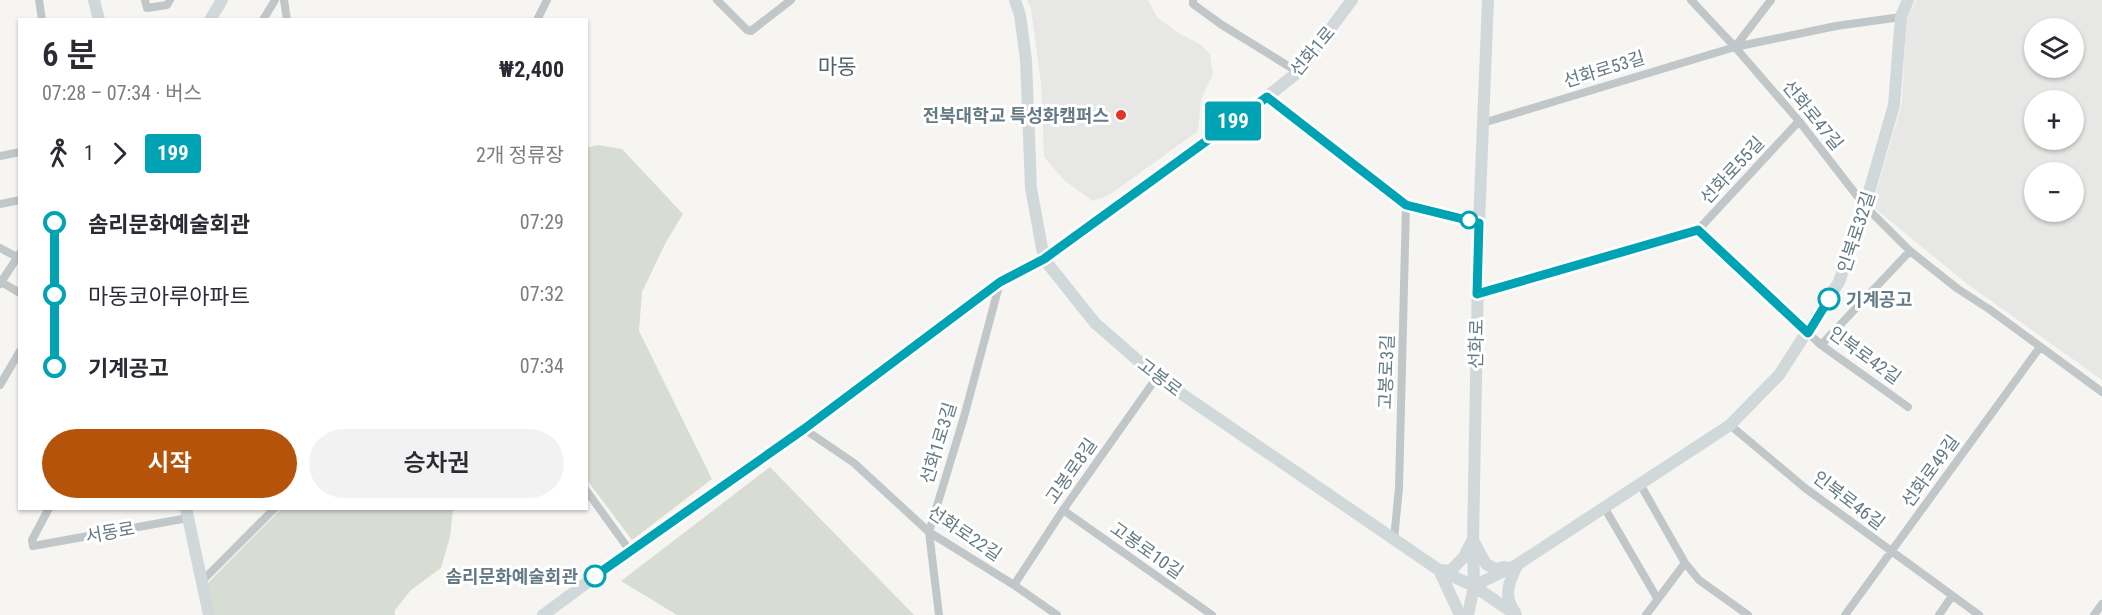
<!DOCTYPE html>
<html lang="ko">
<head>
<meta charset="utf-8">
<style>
  body { margin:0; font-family:"Roboto Condensed","Noto Sans KR",sans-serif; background:#f2f2f3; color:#2b2b33; height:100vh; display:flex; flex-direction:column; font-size:22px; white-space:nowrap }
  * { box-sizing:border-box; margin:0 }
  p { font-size:20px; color:#7c7c81 }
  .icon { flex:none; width:33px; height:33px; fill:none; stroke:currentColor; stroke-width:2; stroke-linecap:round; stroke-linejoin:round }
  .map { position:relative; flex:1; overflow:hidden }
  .details { position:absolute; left:18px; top:18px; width:570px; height:492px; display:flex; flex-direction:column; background:#fff; border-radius:0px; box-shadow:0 2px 4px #0004 }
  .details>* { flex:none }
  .badge { padding:0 12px; border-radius:4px; font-size:21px; line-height:39px }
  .controls { position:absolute; left:2024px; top:18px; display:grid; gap:12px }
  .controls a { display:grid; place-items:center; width:60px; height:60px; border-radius:50%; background:#fff; box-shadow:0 2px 4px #0004; font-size:30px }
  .map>.badge { position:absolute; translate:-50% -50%; box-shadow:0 0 0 3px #fff }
  .legs { display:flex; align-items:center; gap:9px; height:66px; padding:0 24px; font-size:20px }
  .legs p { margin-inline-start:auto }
  .summary { display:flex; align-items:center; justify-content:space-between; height:102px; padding:0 24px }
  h1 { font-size:33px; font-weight:600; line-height:45px }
  .cta { display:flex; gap:12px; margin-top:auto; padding:12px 24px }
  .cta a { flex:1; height:69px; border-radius:36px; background:#b45309; color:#fff; font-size:24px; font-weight:600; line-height:69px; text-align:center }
  .cta a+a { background:#f2f2f3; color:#2b2b33 }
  ul { padding:0 24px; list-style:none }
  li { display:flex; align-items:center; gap:21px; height:72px; font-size:22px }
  li i { display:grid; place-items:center; width:9px; height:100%; margin:0 8px; background:currentColor }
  li i::after { content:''; width:15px; height:15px; margin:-8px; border:4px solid; border-radius:50%; background:#fff }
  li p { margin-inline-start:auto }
  li:first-child i { background:linear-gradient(#0000 50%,currentColor 0) }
  li:last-child i { background:linear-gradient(currentColor 50%,#0000 0) }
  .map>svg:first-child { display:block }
</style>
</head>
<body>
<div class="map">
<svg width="2102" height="615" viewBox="0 0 2102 615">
  <rect width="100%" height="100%" fill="#f6f5f2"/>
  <path fill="#e7e7e6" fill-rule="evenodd" d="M1027,0H1148L1157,17L1177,32L1201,45L1210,54L1213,74L1201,99L1198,131L1109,195L1093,201L1065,181L1044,157L1041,83L1031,9Z
    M1916,0H2102V380L1966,283L1872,206L1902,103L1906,21ZM2034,28H2073V68H2034ZM2034,100H2073V140H2034ZM2034,172H2073V212H2034Z"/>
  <path fill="#d8ddd3" d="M598,145L622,149L683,214L666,242L642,292L639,331L712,479L632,540L587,480L586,148Z
    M770,467L914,615H677L621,581Z
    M281,509H453L450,537L441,568L411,590L395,610V615H214L207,584Z"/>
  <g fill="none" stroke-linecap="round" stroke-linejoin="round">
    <path stroke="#c1c6c8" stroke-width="8" d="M39,0L42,20
      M145,0L147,8L167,5L170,0
      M284,0L287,20
      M717,0L747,30L751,31L791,0
      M1193,0V4L1222,25L1298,72
      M1691,0L1735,47L1799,121L1865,206L1910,251L1958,289L1989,309L2102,392
      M263,20L275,0
      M537,20L547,0
      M1735,47L1836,26L1901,17
      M1267,97L1406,205L1479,223
      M1483,123L1735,47L1771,0
      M0,156L20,152
      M0,204L20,200
      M1698,230L1821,345L1908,407
      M0,248L17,257
      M1,282L20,293
      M0,284L20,253
      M1477,294L1698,230L1799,121
      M1821,345L1910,251
      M0,385L20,351
      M1730,425L1805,488L1979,615
      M804,429L854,463L929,532L1014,585L1057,615
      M1640,484L1685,563L1699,580L1748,615
      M586,490L630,551
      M1604,507L1657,598
      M49,508L32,540L33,546L188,518
      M1063,510L1212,615
      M1394,539L1399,488L1406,205
      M202,581L275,508
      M1014,585L1063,510L1157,377
      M939,615L929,532L964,417L1000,282
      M1646,615L1685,563
      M1845,615L2040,347
      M1939,615L1952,596
      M2094,615L2102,604"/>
    <path stroke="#d1d8da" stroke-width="12" d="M94,0L99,20
      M1015,0L1020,15L1026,60L1031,188L1044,259L1095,323L1157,377L1439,570L1474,586L1516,615
      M210,20L222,0
      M186,508L209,615
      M1474,542L1486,564L1495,569L1505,567
      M1439,570L1460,615
      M1440,570L1450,571L1464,557L1472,541
      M1474,586L1518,564L1730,425L1779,375L1839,282L1865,206L1894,105L1901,17L1908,0
      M1515,612C1502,596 1510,579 1518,564
      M543,615L630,551L804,429L1000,282L1044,259L1267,97L1298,72L1352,0
      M1468,615L1474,586L1473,540L1479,223L1488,0"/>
  </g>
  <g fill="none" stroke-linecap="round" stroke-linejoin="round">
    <g stroke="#fff" stroke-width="14">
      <path id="line-1" d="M595,576L804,429L1000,282L1044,259L1267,97L1406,205L1479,223L1477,294L1698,230L1808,333L1829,299"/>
    </g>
    <use href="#line-1" stroke="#00a3b4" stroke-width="9"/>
  </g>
  <circle fill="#e53423" stroke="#fff" stroke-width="2" cx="1121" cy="115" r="6"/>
  <g fill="#fff" stroke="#00a3b4" stroke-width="3">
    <circle cx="1469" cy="220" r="8"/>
    <circle cx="1829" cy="299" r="10"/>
    <circle cx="595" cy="576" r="10"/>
  </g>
  <g text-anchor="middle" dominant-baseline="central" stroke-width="6" stroke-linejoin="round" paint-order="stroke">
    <g font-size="18" fill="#647a84" stroke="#fff">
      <text transform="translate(1312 51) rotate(-50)">선화1로</text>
      <text transform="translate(1604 69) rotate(-17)">선화로53길</text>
      <text transform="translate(1813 115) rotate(51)">선화로47길</text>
      <text transform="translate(1732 170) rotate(-47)">선화로55길</text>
      <text transform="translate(1856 232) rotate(-72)">인북로32길</text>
      <text transform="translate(1476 344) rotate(-89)">선화로</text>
      <text transform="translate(1865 355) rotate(36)">인북로42길</text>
      <text transform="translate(1386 372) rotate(-88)">고봉로3길</text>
      <text transform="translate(1160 377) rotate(37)">고봉로</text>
      <text transform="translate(938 443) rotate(-73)">선화1로3길</text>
      <text transform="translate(1071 471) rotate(-55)">고봉로8길</text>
      <text transform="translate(1930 471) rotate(-54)">선화로49길</text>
      <text transform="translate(1849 500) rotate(37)">인북로46길</text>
      <text transform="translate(110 532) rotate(-10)">서동로</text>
      <text transform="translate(965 533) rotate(34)">선화로22길</text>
      <text transform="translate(1147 550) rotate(35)">고봉로10길</text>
    </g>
    <g font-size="18" font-weight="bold" fill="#647a84" stroke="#fff" text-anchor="end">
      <text x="1109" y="115">전북대학교 특성화캠퍼스</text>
    </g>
    <g font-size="18" font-weight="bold" fill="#647a84" stroke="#fff" text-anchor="start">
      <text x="1846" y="299">기계공고</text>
      <text x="578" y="576" text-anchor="end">솜리문화예술회관</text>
    </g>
    <g font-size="21" fill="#526269" stroke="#fff">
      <text x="837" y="67">마동</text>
    </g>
  </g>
</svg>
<div class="controls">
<a><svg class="icon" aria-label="layers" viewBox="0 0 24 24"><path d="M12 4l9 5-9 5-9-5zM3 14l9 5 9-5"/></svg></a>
<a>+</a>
<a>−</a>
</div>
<b class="badge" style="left:1233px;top:121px;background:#00a3b4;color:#fff">199</b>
<section class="details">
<div class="summary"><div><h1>6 분</h1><p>07:28 – 07:34 · 버스</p></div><b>₩2,400</b></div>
<div class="legs"><svg class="icon" aria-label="walk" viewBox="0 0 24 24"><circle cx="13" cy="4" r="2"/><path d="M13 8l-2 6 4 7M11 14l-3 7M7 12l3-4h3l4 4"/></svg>1<svg class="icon" aria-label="forward" viewBox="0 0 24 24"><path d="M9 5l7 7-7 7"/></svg><b class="badge" style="background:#00a3b4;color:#fff">199</b><p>2개 정류장</p></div>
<ul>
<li><i style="color:#00a3b4"></i><b>솜리문화예술회관</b><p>07:29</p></li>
<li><i style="color:#00a3b4"></i><span>마동코아루아파트</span><p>07:32</p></li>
<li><i style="color:#00a3b4"></i><b>기계공고</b><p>07:34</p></li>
</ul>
<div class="cta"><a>시작</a><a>승차권</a></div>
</section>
</div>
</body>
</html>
